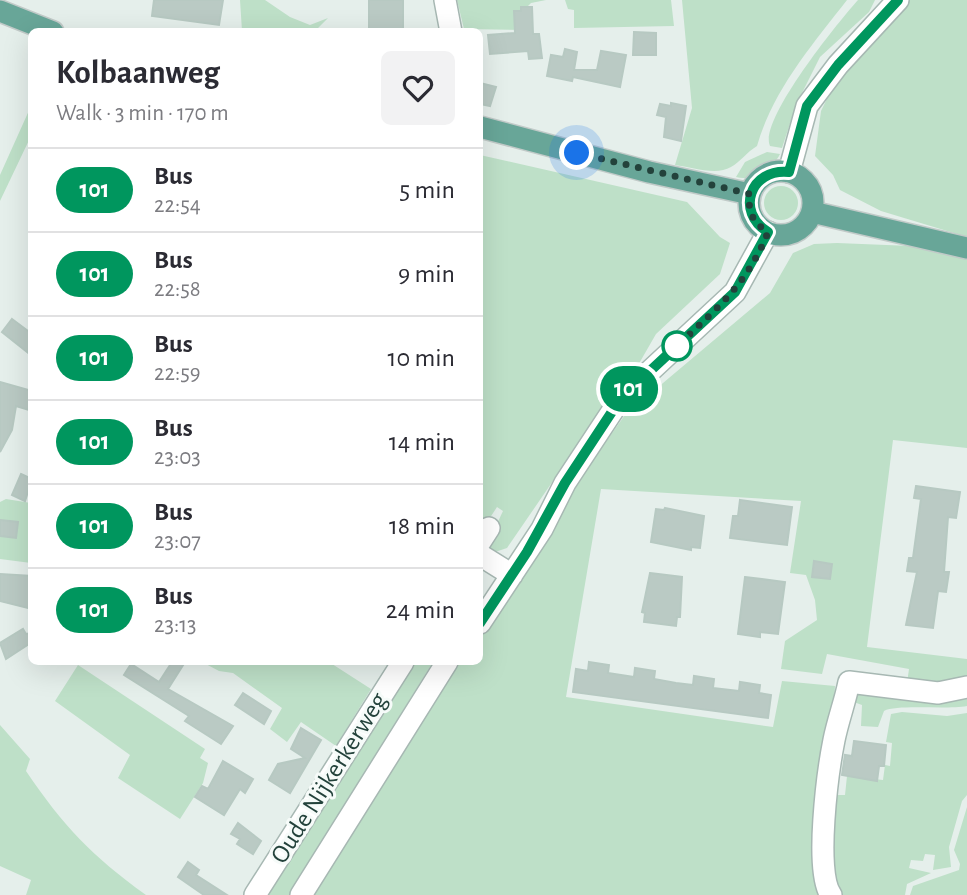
<!DOCTYPE html>
<html lang="en">
<head>
<meta charset="utf-8">
<style>
  body { margin:0; font-family:"Alegreya Sans",sans-serif; background:#f2f2f3; color:#2b2b33; height:100vh; display:flex; flex-direction:column; font-size:26px; white-space:nowrap }
  * { box-sizing:border-box; margin:0 }
  p { font-size:23px; color:#7c7c81 }
  .icon { flex:none; width:38px; height:38px; fill:none; stroke:currentColor; stroke-width:2; stroke-linecap:round; stroke-linejoin:round }
  .map { position:relative; flex:1; overflow:hidden }
  .details { position:absolute; left:28px; top:28px; width:455px; height:637px; display:flex; flex-direction:column; background:#fff; border-radius:10px; box-shadow:0 7px 28px #0002 }
  .details>* { flex:none }
  .badge { padding:0 14px; border-radius:23px; font-size:24px; line-height:46px }
  .you { position:absolute; width:35px; height:35px; margin:-18px; border:5px solid #fff; border-radius:50%; background:#1a73e8; box-shadow:0 0 0 10px #1a73e833 }
  .map>.badge { position:absolute; translate:-50% -50%; box-shadow:0 0 0 4px #fff }
  .round { display:grid; place-items:center; flex:none; width:74px; height:74px; border-radius:10px; background:#f2f2f3 }
  .summary { display:flex; align-items:center; justify-content:space-between; height:119px; padding:0 28px }
  h1 { font-size:33px; font-weight:600; line-height:52px }
  ul { padding:0; list-style:none }
  li { display:flex; align-items:center; gap:21px; height:84px; padding:0 28px; border-top:2px solid #e1e1e2 }
  li div { flex:1 }
  li b { display:block; font-size:26px }
  li em { font-style:normal }
  li .badge { min-width:77px; font-weight:700; text-align:center }
  .map>svg:first-child { display:block }
</style>
</head>
<body>
<div class="map">
<svg width="967" height="895" viewBox="0 0 967 895">
  <rect width="100%" height="100%" fill="#e5efeb"/>
  <path fill="#bee0c8" d="M240,0H265L290,17L310,25L328,18L315,31H242Z
    M457,0H546L531,3L527,7V30L464,29Z
    M565,0H671L674,26L574,28V10L568,9Z
    M682,0H847C812,45 773,90 757,146C747,152 740,162 731,167C716,176 692,167 675,165L692,108Z
    M858,0H875L869,12L820,57L796,105L782,148L770,146C758,121 839,21 858,0Z
    M907,0H967V237L881,211L840,190L833,175L815,156L821,111L840,72Z
    M31,106V136L0,201V175Z
    M767,152L780,154C773,169 752,182 736,177L745,162Z
    M480,155L687,202L720,237L730,243L720,274L656,334L637,367L603,408L507,548L495,552L489,550L488,543L503,511L497,507L480,533Z
    M764 203a17 17 0 1 1 34 0a17 17 0 1 1-34 0Z
    M837,243L936,247L967,255V448L893,440L867,647L967,659V677L941,685L907,683L909,669L827,654L822,674L781,669L785,641L817,620L815,600L806,575L790,573L801,501L601,489L566,697L773,727L782,681L835,686L824,895H311L434,695L460,662H480V635L530,567L579,479L625,415L770,293L793,253L814,244Z
    M6,499L31,503V563L0,559V502Z
    M202,662H329L371,689L336,746L301,722L287,742L270,729L282,708L233,673L219,671Z
    M410,662H433L289,895H259Z
    M78,665L205,749L200,758L208,763L203,783L180,819L118,778L130,755L55,701Z
    M857,690L967,694V706C946,710 897,704 884,711L878,727L861,726L862,705L851,701Z
    M902,712L947,716L967,713V795L962,801L949,847L951,867L933,870L935,855L925,854L923,861L911,860L909,868L931,873L907,884L905,895H838L830,886L835,795H845L847,776L883,780L885,765L890,766L892,743L886,742L891,714Z
    M0,725L30,759L26,771C64,827 91,855 146,895H26L31,880L0,866Z
    M967,807V895H910L913,886L959,870L960,864L954,850Z"/>
  <path fill="#bacac4" stroke="#b7c9c2" stroke-width="2" d="M154,0H223L219,25L152,16Z
    M369,0H403V32H369Z
    M521,7H532L533,34H539L542,58L529,59L528,51L490,54L488,35L515,33L514,11H521Z
    M634,32L656,33V55H633Z
    M565,49L577,52L574,70H597L601,51L626,55L620,87L573,77L572,81L547,76L551,55L563,57Z
    M480,83L496,87L490,106L480,104Z
    M671,103L686,106L681,141L664,137L666,117L657,115L660,104L671,106Z
    M12,319L32,334V356L2,332Z
    M0,382L32,391V411L16,406L12,430L0,452Z
    M21,474L32,479L25,501L12,495Z
    M916,486L960,492L956,518L948,517L944,572H949L946,592L938,591L933,628L906,625L917,572L907,571L909,558H913L921,499L914,498Z
    M740,500L792,507L787,545L730,538L733,516H738Z
    M665,508L704,516L700,548L691,547V550L651,542L656,509L664,510Z
    M0,520L18,522L16,538L0,536Z
    M814,561L832,564L830,579L812,577Z
    M650,573L682,577L680,617H677L676,626L644,622L645,613L642,612Z
    M0,574L32,576V609L0,601Z
    M745,577L785,582L778,634L760,632V637L738,634Z
    M23,629L26,634L32,633V642L6,659L0,643Z
    M172,662H185L168,689L233,726L221,744L185,721L189,716L124,675L131,664L159,682Z
    M589,662L609,665L608,673L634,677L635,668L655,671L654,679L676,683L693,685L694,676L714,679L713,688L739,691L740,682L760,685L759,693L771,695L768,718L573,692L576,669L588,671Z
    M243,693L271,711L264,724L235,705Z
    M301,728L321,740L290,793L269,780L278,764L305,758L291,749Z
    M854,741L886,745L884,766H879L877,781L842,775L845,755L852,756Z
    M223,761L253,779L245,793L240,789L224,815L195,797L202,786L208,789Z
    M238,823L261,841L253,854L237,844L240,839L231,834Z
    M188,862L199,870L196,875L227,895H204L178,877Z"/>
  <g fill="none" stroke-linecap="round" stroke-linejoin="round">
    <g stroke="#a7b8b3" stroke-width="24">
      <path id="minor" d="M445,0L451,32
        M789,172L807,106L838,65L898,0
        M480,542L489,528
        M480,555L512,575
        M480,623L542,529L565,483L621,398L735,292L768,232
        M255,895L403,662
        M301,895L447,662
        M831,895C814,872 828,770 834,740C838,720 845,702 849,682L938,693L967,687"/>
    </g>
    <g stroke="#c1cac8" stroke-width="24">
      <path id="major" d="M0,11L53,32
        M480,127L649,172L750,194
        M749 203a32 32 0 1 1 64 0a32 32 0 1 1-64 0Z
        M812,212L967,248"/>
    </g>
    <use href="#minor" stroke="#fff" stroke-width="21"/>
    <use href="#major" stroke="#68a698" stroke-width="21"/>
  </g>
  <g fill="none" stroke-linecap="round" stroke-linejoin="round">
    <g stroke="#fff" stroke-width="16">
      <path id="line" d="M480,623L527,552L565,483L621,398L735,292L768,232C735,212 750,168 789,172L807,106L838,65L898,0"/>
    </g>
    <use href="#line" stroke="#00965e" stroke-width="10"/>
    <path stroke="#23423b" stroke-width="7" stroke-dasharray="0 12.6" d="M577,153L750,194C747,211 753,223 768,232C747,285 716,309 677,346"/>
  </g>
  <circle fill="#fff" stroke="#00965e" stroke-width="3.5" cx="677" cy="346" r="14"/>
  <g text-anchor="middle" dominant-baseline="central" stroke-width="6" stroke-linejoin="round" paint-order="stroke">
    <g font-size="26" fill="#23423b" stroke="#f6fbf9">
      <text transform="translate(329 778) rotate(-58)">Oude Nijkerkerweg</text>
    </g>
  </g>
</svg>
<div class="you" style="left:577px;top:153px"></div>
<b class="badge" style="left:629px;top:389px;background:#00965e;color:#fff">101</b>
<section class="details">
<div class="summary"><div><h1>Kolbaanweg</h1><p>Walk · 3 min · 170 m</p></div><a class="round"><svg class="icon" aria-label="heart" viewBox="0 0 24 24"><path d="M12 20l-8-8c-3-5 5-10 8-4 3-6 11-1 8 4z"/></svg></a></div>
<ul>
<li><span class="badge" style="background:#00965e;color:#fff">101</span><div><b>Bus</b><p>22:54</p></div><em>5 min</em></li>
<li><span class="badge" style="background:#00965e;color:#fff">101</span><div><b>Bus</b><p>22:58</p></div><em>9 min</em></li>
<li><span class="badge" style="background:#00965e;color:#fff">101</span><div><b>Bus</b><p>22:59</p></div><em>10 min</em></li>
<li><span class="badge" style="background:#00965e;color:#fff">101</span><div><b>Bus</b><p>23:03</p></div><em>14 min</em></li>
<li><span class="badge" style="background:#00965e;color:#fff">101</span><div><b>Bus</b><p>23:07</p></div><em>18 min</em></li>
<li><span class="badge" style="background:#00965e;color:#fff">101</span><div><b>Bus</b><p>23:13</p></div><em>24 min</em></li>
</ul>
</section>
</div>
</body>
</html>
